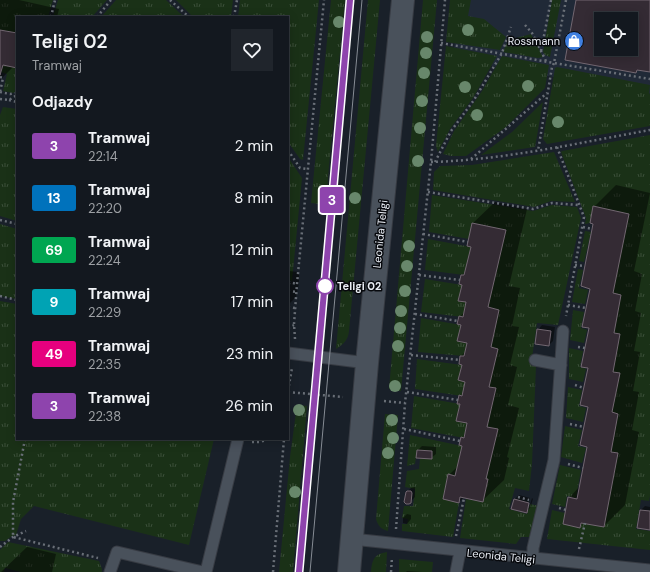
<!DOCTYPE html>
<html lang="pl">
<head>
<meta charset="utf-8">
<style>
  body { margin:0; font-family:"DM Sans",sans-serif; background:#20252c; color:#f1f3f6; height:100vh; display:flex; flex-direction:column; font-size:15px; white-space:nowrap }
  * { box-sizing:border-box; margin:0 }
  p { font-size:13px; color:#9da0a4 }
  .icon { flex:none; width:22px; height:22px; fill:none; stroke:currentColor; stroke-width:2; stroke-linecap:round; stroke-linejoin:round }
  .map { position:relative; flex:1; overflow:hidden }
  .side { position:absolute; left:16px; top:16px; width:273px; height:424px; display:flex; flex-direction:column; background:#13181f; border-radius:0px; box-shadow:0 2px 10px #0003,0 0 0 1px #32373d }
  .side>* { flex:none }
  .badge { padding:0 8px; border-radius:3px; font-size:14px; line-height:26px }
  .buttons { position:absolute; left:594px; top:12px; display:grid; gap:8px }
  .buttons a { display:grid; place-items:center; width:44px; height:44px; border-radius:0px; background:#13181f; box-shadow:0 2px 10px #0003,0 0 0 1px #32373d; font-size:20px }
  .map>.badge { position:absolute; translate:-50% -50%; box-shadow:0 0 0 2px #fff }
  h2 { padding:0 16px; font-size:15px; line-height:36px }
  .round { display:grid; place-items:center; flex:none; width:42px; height:42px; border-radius:0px; background:#20252c }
  .summary { display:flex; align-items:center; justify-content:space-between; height:68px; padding:0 16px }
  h1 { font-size:19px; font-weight:600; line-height:30px }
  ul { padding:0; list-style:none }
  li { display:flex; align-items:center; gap:12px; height:52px; padding:0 16px }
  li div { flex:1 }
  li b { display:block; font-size:15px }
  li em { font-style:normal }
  li .badge { min-width:44px; font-weight:700; text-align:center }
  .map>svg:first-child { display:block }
</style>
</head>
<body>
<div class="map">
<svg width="650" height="572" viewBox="0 0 650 572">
  <defs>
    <pattern id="grass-tufts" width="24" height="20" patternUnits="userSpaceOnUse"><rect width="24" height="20" fill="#1a3117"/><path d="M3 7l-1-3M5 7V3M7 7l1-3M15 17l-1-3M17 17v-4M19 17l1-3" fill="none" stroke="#3b4f39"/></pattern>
  </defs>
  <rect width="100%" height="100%" fill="#192029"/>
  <path fill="#202937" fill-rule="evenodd" d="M462,0H650V94L452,59ZM601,19H631V49H601Z"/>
  <path fill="url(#grass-tufts)" d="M0,0H53L48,17H17V33L0,30Z
    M58,0H107L92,17H53Z
    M116,0H166L184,17H101Z
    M176,0H233L231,17H193Z
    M240,0H319L303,160L300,159L288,142V17H238Z
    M331,0H345L328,177L327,205L311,203Z
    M368,0H380L349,331C348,340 344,344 336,349Z
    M423,0H437L401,391L389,389Z
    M450,0H471L468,16L484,19L506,37L500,50L446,42Z
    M552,0H561L550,57L545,55L543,52Z
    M531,34L543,57L538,58L503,52L509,38H516Z
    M446,46L497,56L473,98L450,129L438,152L436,146Z
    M502,56L549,65L545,88L506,127L466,156H451L443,154L454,131L482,91Z
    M3,65L17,68V91L13,93L3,91L7,74L1,72Z
    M557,67L650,85L649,93L650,94V126L547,144L543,139L555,68Z
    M543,102L535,147L481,155L512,132Z
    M3,107L17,109V221L0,216V115Z
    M650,135V496L649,501L641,500L636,529L650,531V550L547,539L552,510L565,513L580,528L581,523L604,527L617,453L611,452L618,414L612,412L619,373L613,372L620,334L614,333L621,295L613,293L594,206L590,223L585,224L586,218L561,152L562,151Z
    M554,152L575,202L551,201L534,207L433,190L434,172L440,166L472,165Z
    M288,157L302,178L292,281L288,279Z
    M432,195L533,211L552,205L577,207L581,218L558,325L537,323L531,365L536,366L532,464L529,491L515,488L509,509L527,514L530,504L539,506L531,537H521L516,544L460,538L466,499L483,502L488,479H486L498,429L487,427L496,389L489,387L498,349L491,347L499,310L488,307L506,230L473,223L469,239L429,232Z
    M0,224L17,229V299L0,296Z
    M585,231L591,232L584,262L579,261Z
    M428,239L471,247L464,275L425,270Z
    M578,269L583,270L579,288L588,290L585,304L572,302Z
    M425,279L462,285L459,301L466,302L463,317L421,312Z
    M0,301L17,304V439H214L189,545L34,506L21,519L16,535L12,536L5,541H0Z
    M573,310L584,312L581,328L587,330L584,343L570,340Z
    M421,318L461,325L467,343L464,356L418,352Z
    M569,348L583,351L580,367L586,369L583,382L569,379Z
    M417,359L462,365L465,382L462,396L415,389Z
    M568,387L582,390L579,406L586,408L583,422L566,418Z
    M414,396L460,404L456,421L467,423L464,438L411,428Z
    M297,405L307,406L293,572H279L290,457Z
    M385,414L398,415L388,531C381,529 378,526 376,519Z
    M565,426L582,430L578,446L586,448L582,463L561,457Z
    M410,435L462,446L455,476L449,474L443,499L459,503L453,537L402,531V524H407L408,519L402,518L404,506H413L415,489L405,487L407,471L419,469L420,458L432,459V451L417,450L415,464L407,466Z
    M560,465L581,470L576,498L567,496L565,507L552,504Z
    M8,542L99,561L102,569V572H21L5,568L4,572H0V550Z
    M387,552L386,572H371C372,560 374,554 387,552Z
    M399,559L433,562L432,572H399Z"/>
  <path fill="#0007" d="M0,0H19L59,9L57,17H17V67L14,66L0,80Z
    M616,185L650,193L634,271L642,274L635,311L641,313L634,351L640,352L633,391L639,392L632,430L639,432L625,505L604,526L584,522L580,527L569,498L580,486L588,446L591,288L594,207Z
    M495,202L527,209L509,286L520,288L512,326L519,327L510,365L517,367L508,405L519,408L507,457L509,458L504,480L482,501L464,497L459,502L449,475L458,466L463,445L462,438L465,434L468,422L461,404L460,396L464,392L466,381L461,356L466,351L468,342L460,317L465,311L468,302L462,275L466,271L472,246L468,245L473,223Z
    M288,271L299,272V283L296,297L288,305Z
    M542,325L555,327L553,341L549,345L538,330Z
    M422,446L436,447V454L431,458L418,450Z
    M415,487V497L409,503L406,493L411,488Z
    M519,495L530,498L527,508H529L532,498L533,499L530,508L526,512L512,508L515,499Z
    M645,506L650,507V529L641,510Z
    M407,514L411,515V519L407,524L403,523V518Z
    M27,547L56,554L52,572H1Z
    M407,571L422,572H406Z"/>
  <path fill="#342b34" stroke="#726771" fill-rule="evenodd" d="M576,0H650V72L637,70L636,73L565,60ZM601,19H631V49H601Z
    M0,30L17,33V68L3,65L0,75Z
    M593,206L629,214L613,293L621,295L614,333L620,334L613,372L620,373L612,412L618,414L611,452L618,453L604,527L581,523L580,528L563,524L568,497L577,499L587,447L580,445L588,407L580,405L588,368L581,367L589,328L582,327L590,289L581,286L593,224L590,223Z
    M472,223L506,230L488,307L499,310L491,347L498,349L489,387L496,388L487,427L498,429L486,479H488L483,502L460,497L459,503L443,499L448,474L455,476L462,446L459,445L461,437L464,438L467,423L456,421L460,404H457L458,400L459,395L462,396L465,382L458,380L462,365L459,364L460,356H464L467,343L457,341L461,325L457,324L459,316L463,317L466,302L458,301L462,285L459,284L461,275H464L471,247L467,246Z
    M537,329L551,331L549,346L535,344Z
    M417,450L432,451V459L416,458Z
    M407,491H411L412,493L411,503L409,504H406L404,502L406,492Z
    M514,499L529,503L527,513L511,509Z
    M640,510L650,511V530L637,528Z"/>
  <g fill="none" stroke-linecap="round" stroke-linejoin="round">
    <g stroke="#373b43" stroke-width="13">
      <path id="lane" d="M288,353L367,363
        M535,360L561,365
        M352,539L650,570
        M533,559V548L554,460L563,331
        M110,572L117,552L203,572
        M206,572L238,439
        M456,572L460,551"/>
    </g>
    <g stroke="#373b43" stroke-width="24">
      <path id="secondary" d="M349,572L367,363L403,0"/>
    </g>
    <path stroke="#696f77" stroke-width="2.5" stroke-dasharray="2 3" stroke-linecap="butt" d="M170,0L189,17
      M566,0L554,63L650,79
      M51,17L55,0
      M97,17L111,0
      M234,17L237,0
      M525,25L532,33L546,61
      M441,43L554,63L552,67L538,151
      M541,51L551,0
      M0,77L3,78L0,92
      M0,92L10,94L17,93
      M0,99L9,100L17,95
      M9,100L17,102
      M557,147L584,217L566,316
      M288,150L300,168L308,169
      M471,159L547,93
      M431,162C504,160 578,143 650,130
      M435,162L451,131L474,100L502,53L511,27
      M428,192L533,209L552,203L579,205
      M0,220L17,224
      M583,227L592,229
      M423,234L468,242
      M575,265L585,266
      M419,275L460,280
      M288,282L297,284
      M288,291L297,292
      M288,294L289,283
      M0,296L17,300
      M568,305L586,308
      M288,307L295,308
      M415,314L458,321
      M288,328L294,325
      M295,339L294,324L297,284L324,0
      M578,347L585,348
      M411,355L460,360
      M575,385L584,388
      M288,391L292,368
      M288,392L343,397
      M407,392L458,400
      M384,401L405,403
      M570,424L584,427
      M404,429L460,441
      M25,439L13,502V537L98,558
      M252,442H260L269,439
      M568,464L583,468
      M518,497L529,500
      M559,508L566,510
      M396,529L405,403L431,162L445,0
      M456,536L464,498
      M0,547L13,537L26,531
      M579,549L585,523
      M273,572L284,439
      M391,572L392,557"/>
    <use href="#lane" stroke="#49515b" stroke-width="11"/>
    <use href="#secondary" stroke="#49515b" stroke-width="22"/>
    <path stroke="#868c94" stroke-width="1" d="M299,572L350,0
      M310,572L362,0"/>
  </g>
  <g fill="#68876b">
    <circle cx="339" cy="22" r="6"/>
    <circle cx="468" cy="30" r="6"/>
    <circle cx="427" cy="37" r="6"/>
    <circle cx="426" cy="53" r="6"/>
    <circle cx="424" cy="73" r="6"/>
    <circle cx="528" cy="86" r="6"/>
    <circle cx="465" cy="87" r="6"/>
    <circle cx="422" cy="101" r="6"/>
    <circle cx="477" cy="115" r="6"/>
    <circle cx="558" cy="122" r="6"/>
    <circle cx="420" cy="128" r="6"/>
    <circle cx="418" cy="161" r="6"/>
    <circle cx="355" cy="198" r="6"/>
    <circle cx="409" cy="246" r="6"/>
    <circle cx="407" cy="266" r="6"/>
    <circle cx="405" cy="291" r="6"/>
    <circle cx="401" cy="311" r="6"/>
    <circle cx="400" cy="328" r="6"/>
    <circle cx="398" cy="346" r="6"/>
    <circle cx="395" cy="386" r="6"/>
    <circle cx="299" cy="410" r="6"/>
    <circle cx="392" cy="420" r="6"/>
    <circle cx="393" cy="438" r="6"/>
    <circle cx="388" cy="453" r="6"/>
    <circle cx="295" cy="492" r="6"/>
  </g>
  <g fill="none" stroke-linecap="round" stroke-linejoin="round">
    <g stroke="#fff" stroke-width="9">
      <path id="line" d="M299,572L350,0"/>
    </g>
    <use href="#line" stroke="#8e44ad" stroke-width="6"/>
  </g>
  <defs>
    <g id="shop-disc" transform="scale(1)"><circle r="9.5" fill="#3f7fe0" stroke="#07090d"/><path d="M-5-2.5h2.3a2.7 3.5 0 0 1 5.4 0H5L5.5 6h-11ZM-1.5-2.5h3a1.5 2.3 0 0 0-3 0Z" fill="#fff"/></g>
  </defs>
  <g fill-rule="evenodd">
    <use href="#shop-disc" x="574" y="41"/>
  </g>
  <circle fill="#fff" stroke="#8e44ad" stroke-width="2" cx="325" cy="286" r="8"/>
  <g text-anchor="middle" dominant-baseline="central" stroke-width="3" stroke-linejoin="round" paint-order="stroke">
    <g font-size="11" fill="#e9edf4" stroke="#07090d" text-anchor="end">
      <text x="560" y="41">Rossmann</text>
    </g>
    <g font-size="11" fill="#e9edf4" stroke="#07090d">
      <text transform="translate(380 234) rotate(-84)">Leonida Teligi</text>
      <text transform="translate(501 556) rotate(6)">Leonida Teligi</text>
    </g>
    <g font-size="11" font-weight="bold" fill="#e9edf4" stroke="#07090d" text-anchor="start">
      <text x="337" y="286">Teligi 02</text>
    </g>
  </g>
</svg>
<div class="buttons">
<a><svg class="icon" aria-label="locate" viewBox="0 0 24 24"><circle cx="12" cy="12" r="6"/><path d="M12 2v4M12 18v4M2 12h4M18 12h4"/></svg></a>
</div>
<b class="badge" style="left:332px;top:200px;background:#8e44ad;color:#fff">3</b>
<section class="side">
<div class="summary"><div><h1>Teligi 02</h1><p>Tramwaj</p></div><a class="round"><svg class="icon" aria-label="heart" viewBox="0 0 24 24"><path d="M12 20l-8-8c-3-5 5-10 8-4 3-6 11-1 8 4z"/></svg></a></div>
<h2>Odjazdy</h2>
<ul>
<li><span class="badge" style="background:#8e44ad;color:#fff">3</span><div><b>Tramwaj</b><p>22:14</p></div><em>2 min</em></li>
<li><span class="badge" style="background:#0072bc;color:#fff">13</span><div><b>Tramwaj</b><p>22:20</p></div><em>8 min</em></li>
<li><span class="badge" style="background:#00a651;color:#fff">69</span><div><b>Tramwaj</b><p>22:24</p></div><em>12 min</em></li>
<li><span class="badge" style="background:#00a3b4;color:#fff">9</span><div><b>Tramwaj</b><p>22:29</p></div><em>17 min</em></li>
<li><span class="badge" style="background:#e6007e;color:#fff">49</span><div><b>Tramwaj</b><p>22:35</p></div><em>23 min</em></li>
<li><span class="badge" style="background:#8e44ad;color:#fff">3</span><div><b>Tramwaj</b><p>22:38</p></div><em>26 min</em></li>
</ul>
</section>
</div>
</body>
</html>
